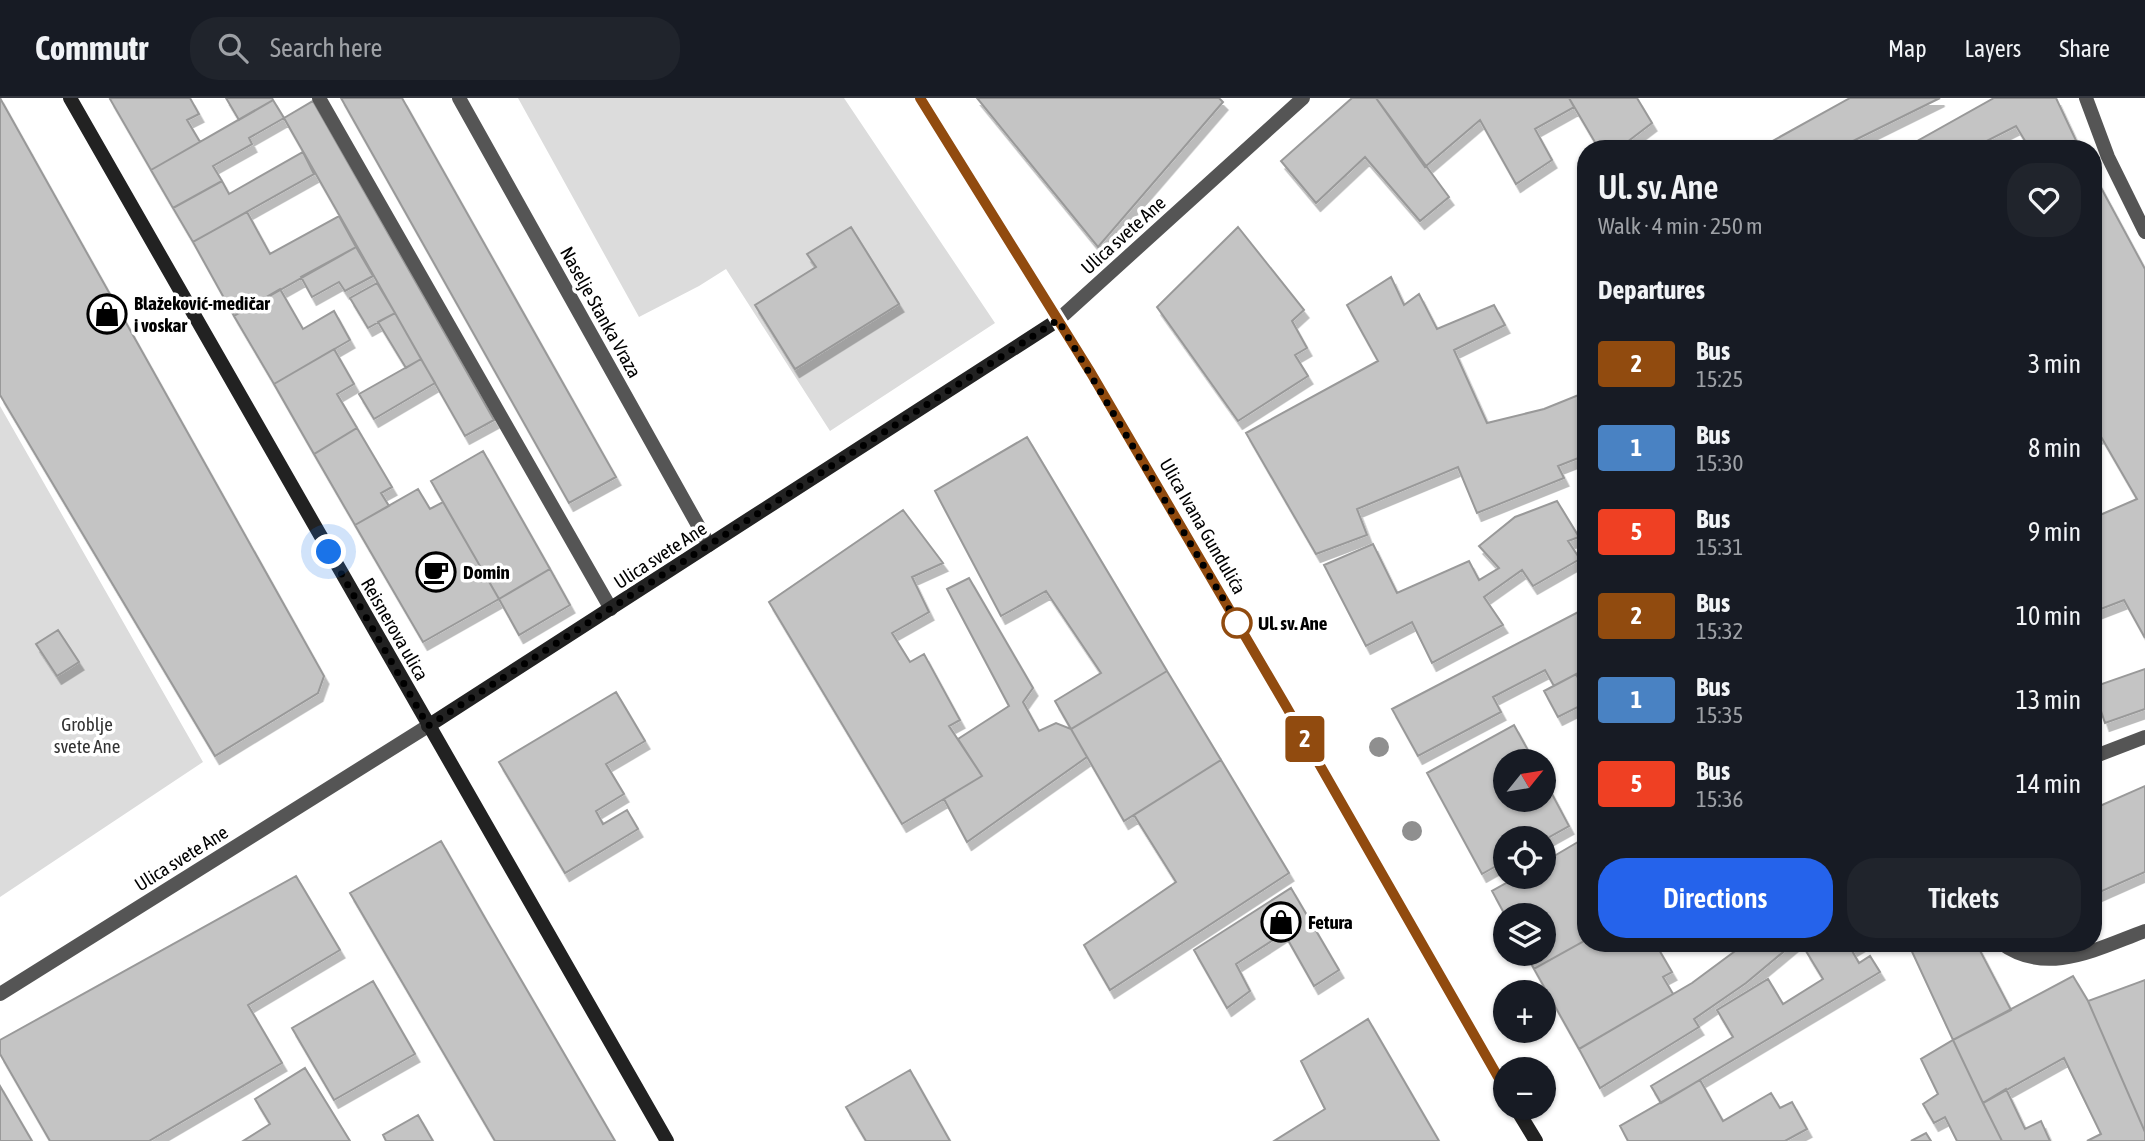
<!DOCTYPE html>
<html lang="en">
<head>
<meta charset="utf-8">
<style>
  body { margin:0; font-family:"Asap Condensed",sans-serif; background:#20242c; color:#f1f3f6; height:100vh; display:flex; flex-direction:column; font-size:26px; white-space:nowrap }
  * { box-sizing:border-box; margin:0 }
  p { font-size:23px; color:#9ea1a6 }
  .icon { flex:none; width:38px; height:38px; fill:none; stroke:currentColor; stroke-width:2; stroke-linecap:round; stroke-linejoin:round }
  .map { position:relative; flex:1; overflow:hidden }
  .side { position:absolute; left:1577px; top:42px; width:525px; height:812px; display:flex; flex-direction:column; background:#171b24; border-radius:28px; box-shadow:0 2px 5px #0004 }
  .side>* { flex:none }
  .badge { padding:0 14px; border-radius:5px; font-size:24px; line-height:46px }
  .needle { width:46px; rotate:60deg }
  .fabs { position:absolute; left:1493px; top:651px; display:grid; gap:14px }
  .fabs a { display:grid; place-items:center; width:63px; height:63px; border-radius:50%; background:#171b24; box-shadow:0 2px 5px #0004; font-size:35px }
  .you { position:absolute; width:35px; height:35px; margin:-18px; border:5px solid #fff; border-radius:50%; background:#1a73e8; box-shadow:0 0 0 10px #1a73e833 }
  .map>.badge { position:absolute; translate:-50% -50%; box-shadow:0 0 0 4px #fff }
  h2 { padding:0 21px; font-size:26px; line-height:63px }
  .round { display:grid; place-items:center; flex:none; width:74px; height:74px; border-radius:28px; background:#20242c }
  .head { display:flex; align-items:center; justify-content:space-between; height:119px; padding:0 21px }
  h1 { font-size:33px; font-weight:600; line-height:52px }
  .cta { display:flex; gap:14px; margin-top:auto; padding:14px 21px }
  .cta a { flex:1; height:80px; border-radius:28px; background:#2563eb; color:#fff; font-size:28px; font-weight:600; line-height:80px; text-align:center }
  .cta a+a { background:#20242c; color:#f1f3f6 }
  ul { padding:0; list-style:none }
  li { display:flex; align-items:center; gap:21px; height:84px; padding:0 21px }
  li div { flex:1 }
  li b { display:block; font-size:26px }
  li em { font-style:normal }
  li .badge { min-width:77px; font-weight:700; text-align:center }
  header { display:flex; align-items:center; gap:42px; box-sizing:border-box; height:98px; padding:0 35px; background:#171b24; border-bottom:2px solid #363941 }
  header strong { font-size:33px }
  nav { display:flex; gap:38px; margin-inline-start:auto; font-size:24px }
  .search { width:490px; height:63px; background:#20242c; display:flex; align-items:center; gap:18px; box-sizing:border-box; padding:0 24px; border-radius:28px; color:#9ea1a6; font-size:26px }
  .map>svg:first-child { display:block }
</style>
</head>
<body>
<header>
<strong>Commutr</strong>
<div class="search"><svg class="icon" aria-label="search" viewBox="0 0 24 24"><circle cx="10" cy="10" r="6"/><path d="M15 15l6 6"/></svg>Search here</div>
<nav><a>Map</a><a>Layers</a><a>Share</a></nav>
</header>
<div class="map">
<svg width="2145" height="1043" viewBox="0 0 2145 1043">
  <defs>
    <filter id="shadow"><feDropShadow dx="4.5" dy="8" stdDeviation="0" flood-color="#0004"/></filter>
  </defs>
  <rect width="100%" height="100%" fill="#fff"/>
  <path fill="#dcdcdc" d="M518,0H844L995,225L830,333L726,171L699,188L639,219Z
    M0,308L203,664L0,799Z"/>
  <path fill="#c4c4c4" stroke="#999" stroke-width="2" filter="url(#shadow)" d="M0,0L324,578L318,595L215,658L0,297Z
    M112,0H190L199,16L187,22L200,44L151,72L110,1Z
    M226,0H272L273,2L239,22Z
    M341,0H402L616,379L569,405Z
    M977,0H1219L1223,4L1098,149Z
    M1352,0H1376L1449,99L1420,123L1365,59L1316,105L1281,63Z
    M1376,0H1569L1574,9L1535,31L1552,62L1516,86L1480,22L1425,69Z
    M1569,0H1637L1652,25L1618,51H1599Z
    M1850,0H1940L1837,51H1758Z
    M1994,0H2056L2080,51H2030L2016,28L1971,51H1903Z
    M273,2L284,20L249,40L252,46L213,68L222,83L173,110L151,72Z
    M313,3L494,322L465,338L284,20Z
    M303,54L314,76L193,144L173,110L222,83L229,96Z
    M2093,75L2145,171V540L2124,502L2093,514V420L2137,401L2100,337L2093,339Z
    M247,114L270,156L339,118L356,149L234,218L193,144Z
    M851,129L899,206L795,271L755,207L816,169L807,156Z
    M1238,129L1304,212L1292,223L1307,250L1295,257L1308,278L1238,323L1157,209Z
    M356,149L373,178L345,193L339,184L312,199L301,179Z
    M1391,179L1404,207L1419,196L1437,231L1494,207L1505,227L1454,252L1487,325L1544,311L1586,294V357L1558,368L1564,380L1477,415L1458,369L1357,411L1367,437L1316,456L1246,335L1378,263L1347,207Z
    M377,185L395,215L368,230L350,200Z
    M280,191L303,231L334,213L350,242L274,286L234,218Z
    M395,215L421,261L406,270L378,224Z
    M334,251L354,286L337,296L357,330L314,356L274,286Z
    M421,261L435,285L374,321L359,296Z
    M357,330L392,389L381,395L389,408L355,427L314,356Z
    M1027,339L1167,573L1071,631L1055,603L1101,575L1046,493L1001,518L935,393Z
    M483,353L550,471L499,501L431,383Z
    M418,391L430,411L443,404L499,501L423,544L355,427Z
    M1557,403L1579,439L1568,443L1580,461L1533,488L1522,472L1484,499L1503,527L1432,565L1412,524L1366,548L1324,467L1373,446L1397,495L1469,463L1479,482L1499,470L1479,448L1515,419Z
    M903,412L943,465L912,479L929,514L892,535L910,564L924,556L960,622L949,628L982,678L902,726L769,504Z
    M550,471L570,507L519,537L499,501Z
    M969,480L1033,590L1023,604L1039,633L1056,625L1071,631L1087,659L967,744L944,701L982,678L958,641L1009,608L947,491Z
    M1586,510V571L1554,588L1545,572L1493,599L1501,614L1418,658L1392,611Z
    M58,532L79,564L57,578L36,546Z
    M2145,571V611L2105,625L2093,589Z
    M1167,573L1221,662L1124,723L1071,631Z
    M1576,576L1586,595V605L1558,619L1544,593Z
    M616,594L645,643L606,666L624,696L596,713L603,726L627,712L638,731L565,775L499,664Z
    M1514,627L1534,663H1505V702H1544V681L1569,728L1544,742V740H1505V763L1482,776L1427,675Z
    M1221,662L1289,775L1110,892L1084,847L1176,784L1134,717Z
    M2145,688V774L2093,797V711Z
    M1583,741L1586,745V842L1534,871L1526,856H1544V817H1505L1492,793L1517,779H1544V764Z
    M441,743L485,820L615,1043H495L350,795Z
    M296,778L340,852L248,907L282,965L149,1043H50L0,956V942Z
    M1291,790L1339,872L1314,888L1284,835L1236,866L1250,893L1227,910L1194,852Z
    M1586,842V845H1655L1672,874L1663,879L1673,896L1579,951L1534,871Z
    M1746,845H1794L1746,885L1694,921L1699,929L1600,990L1579,951L1692,885Z
    M1820,845H1861L1851,851L1859,865L1870,858L1880,874L1661,1005L1651,988L1733,939L1717,912L1768,881L1783,906L1823,881L1806,853Z
    M1908,845H1976L2011,912L1953,942Z
    M2073,878L2088,903L2145,1034V1043H2087L2101,1036L2064,960L1983,1005L1953,942Z
    M2145,882V1034L2088,903Z
    M373,883L415,956L334,1002L292,930Z
    M1368,921L1439,1043H1274L1325,1011L1301,963Z
    M1953,942L1983,1005L2002,1043H1957L1945,1019L1934,1025L1923,1006L1938,996L1921,961Z
    M305,970L350,1043H243L270,1026L255,1001Z
    M910,972L950,1043H866L846,1009Z
    M1700,982L1723,1023L1771,995L1780,1010L1792,1004L1807,1031L1785,1043H1628L1620,1028Z
    M0,988L32,1043H0Z
    M2006,991L2025,1031L2041,1023L2050,1043H2002L1983,1005Z
    M418,1017L433,1043H386L383,1037Z
    M1926,1035L1931,1043H1911Z"/>
  <g fill="none" stroke-linecap="round" stroke-linejoin="round">
    <path stroke="#555" stroke-width="14" d="M319,0L611,511
      M2093,659L2145,639
      M2001,845C2047,879 2098,850 2145,833"/>
    <path stroke="#555" stroke-width="14" d="M459,0L709,447
      M2086,0L2108,59L2145,134
      M1058,222L1303,0
      M0,896L428,628"/>
    <path stroke="#222" stroke-width="14" d="M70,0L667,1043
      M920,0L1091,275L1286,608L1505,991
      M428,628L1058,222
      M1516,1010L1536,1043"/>
  </g>
  <g fill="#8f8f8f">
    <circle cx="1379" cy="649" r="10"/>
    <circle cx="1412" cy="733" r="10"/>
  </g>
  <g fill="none" stroke-linecap="round" stroke-linejoin="round">
    <g stroke="#fff" stroke-width="16">
      <path id="line" d="M920,0L1091,275L1286,608L1505,991"/>
    </g>
    <use href="#line" stroke="#914b0f" stroke-width="10"/>
    <path stroke="#000" stroke-width="7" stroke-dasharray="0 12.6" d="M329,454L428,628L1058,222L1244,536L1237,525"/>
  </g>
  <defs>
    <g id="shop-ring" transform="scale(2.0125)"><circle r="9.5" fill="#fff" stroke="#000" stroke-width="1.5"/><path d="M-5-2.5h2.3a2.7 3.5 0 0 1 5.4 0H5L5.5 6h-11ZM-1.5-2.5h3a1.5 2.3 0 0 0-3 0Z" fill="#000"/></g>
    <g id="cafe-ring" transform="scale(2.0125)"><circle r="9.5" fill="#fff" stroke="#000" stroke-width="1.5"/><path d="M-5.5-4.5H6V0H3Q3 3.5 0 3.5H-2.5Q-5.5 3.5-5.5 0ZM3-3.2v2h1.7v-2ZM-6 4.5H4V6H-6Z" fill="#000"/></g>
  </defs>
  <g fill-rule="evenodd">
    <use href="#shop-ring" x="107" y="216"/>
    <use href="#cafe-ring" x="436" y="474"/>
    <use href="#shop-ring" x="1281" y="824"/>
  </g>
  <circle fill="#fff" stroke="#914b0f" stroke-width="3.5" cx="1237" cy="525" r="14"/>
  <g text-anchor="middle" dominant-baseline="central" stroke-width="7" stroke-linejoin="round" paint-order="stroke">
    <g font-size="19" fill="#000" stroke="#fff">
      <text transform="translate(1123 137) rotate(-42)">Ulica svete Ane</text>
      <text transform="translate(601 214) rotate(61)">Naselje Stanka Vraza</text>
      <text transform="translate(1203 428) rotate(60)">Ulica Ivana Gundulića</text>
      <text transform="translate(660 457) rotate(-33)">Ulica svete Ane</text>
      <text transform="translate(395 531) rotate(60)">Reisnerova ulica</text>
      <text transform="translate(181 760) rotate(-32)">Ulica svete Ane</text>
    </g>
    <g font-size="19" font-weight="bold" fill="#000" stroke="#fff" text-anchor="start">
      <text x="134" y="205">Blažeković-medičar<tspan x="134" dy="22">i voskar</tspan></text>
      <text x="463" y="474">Domin</text>
      <text x="1308" y="824">Fetura</text>
    </g>
    <g font-size="19" font-weight="bold" fill="#000" stroke="#fff" text-anchor="start">
      <text x="1258" y="525">Ul. sv. Ane</text>
    </g>
    <g font-size="19" fill="#333" stroke="#fff">
      <text x="87" y="626">Groblje<tspan x="87" dy="22">svete Ane</tspan></text>
    </g>
  </g>
</svg>
<div class="fabs">
<a><svg class="needle" viewBox="-14 -14 28 28"><path d="M0-13l5 13h-10z" fill="#e53935"/><path d="M0 13l5-13h-10z" fill="#9ea1a6"/></svg></a>
<a><svg class="icon" aria-label="locate" viewBox="0 0 24 24"><circle cx="12" cy="12" r="6"/><path d="M12 2v4M12 18v4M2 12h4M18 12h4"/></svg></a>
<a><svg class="icon" aria-label="layers" viewBox="0 0 24 24"><path d="M12 4l9 5-9 5-9-5zM3 14l9 5 9-5"/></svg></a>
<a>+</a>
<a>−</a>
</div>
<div class="you" style="left:329px;top:454px"></div>
<b class="badge" style="left:1305px;top:641px;background:#914b0f;color:#fff">2</b>
<section class="side">
<div class="head"><div><h1>Ul. sv. Ane</h1><p>Walk · 4 min · 250 m</p></div><a class="round"><svg class="icon" aria-label="heart" viewBox="0 0 24 24"><path d="M12 20l-8-8c-3-5 5-10 8-4 3-6 11-1 8 4z"/></svg></a></div>
<h2>Departures</h2>
<ul>
<li><span class="badge" style="background:#914b0f;color:#fff">2</span><div><b>Bus</b><p>15:25</p></div><em>3 min</em></li>
<li><span class="badge" style="background:#4982c3;color:#fff">1</span><div><b>Bus</b><p>15:30</p></div><em>8 min</em></li>
<li><span class="badge" style="background:#ef4023;color:#fff">5</span><div><b>Bus</b><p>15:31</p></div><em>9 min</em></li>
<li><span class="badge" style="background:#914b0f;color:#fff">2</span><div><b>Bus</b><p>15:32</p></div><em>10 min</em></li>
<li><span class="badge" style="background:#4982c3;color:#fff">1</span><div><b>Bus</b><p>15:35</p></div><em>13 min</em></li>
<li><span class="badge" style="background:#ef4023;color:#fff">5</span><div><b>Bus</b><p>15:36</p></div><em>14 min</em></li>
</ul>
<div class="cta"><a>Directions</a><a>Tickets</a></div>
</section>
</div>
</body>
</html>
